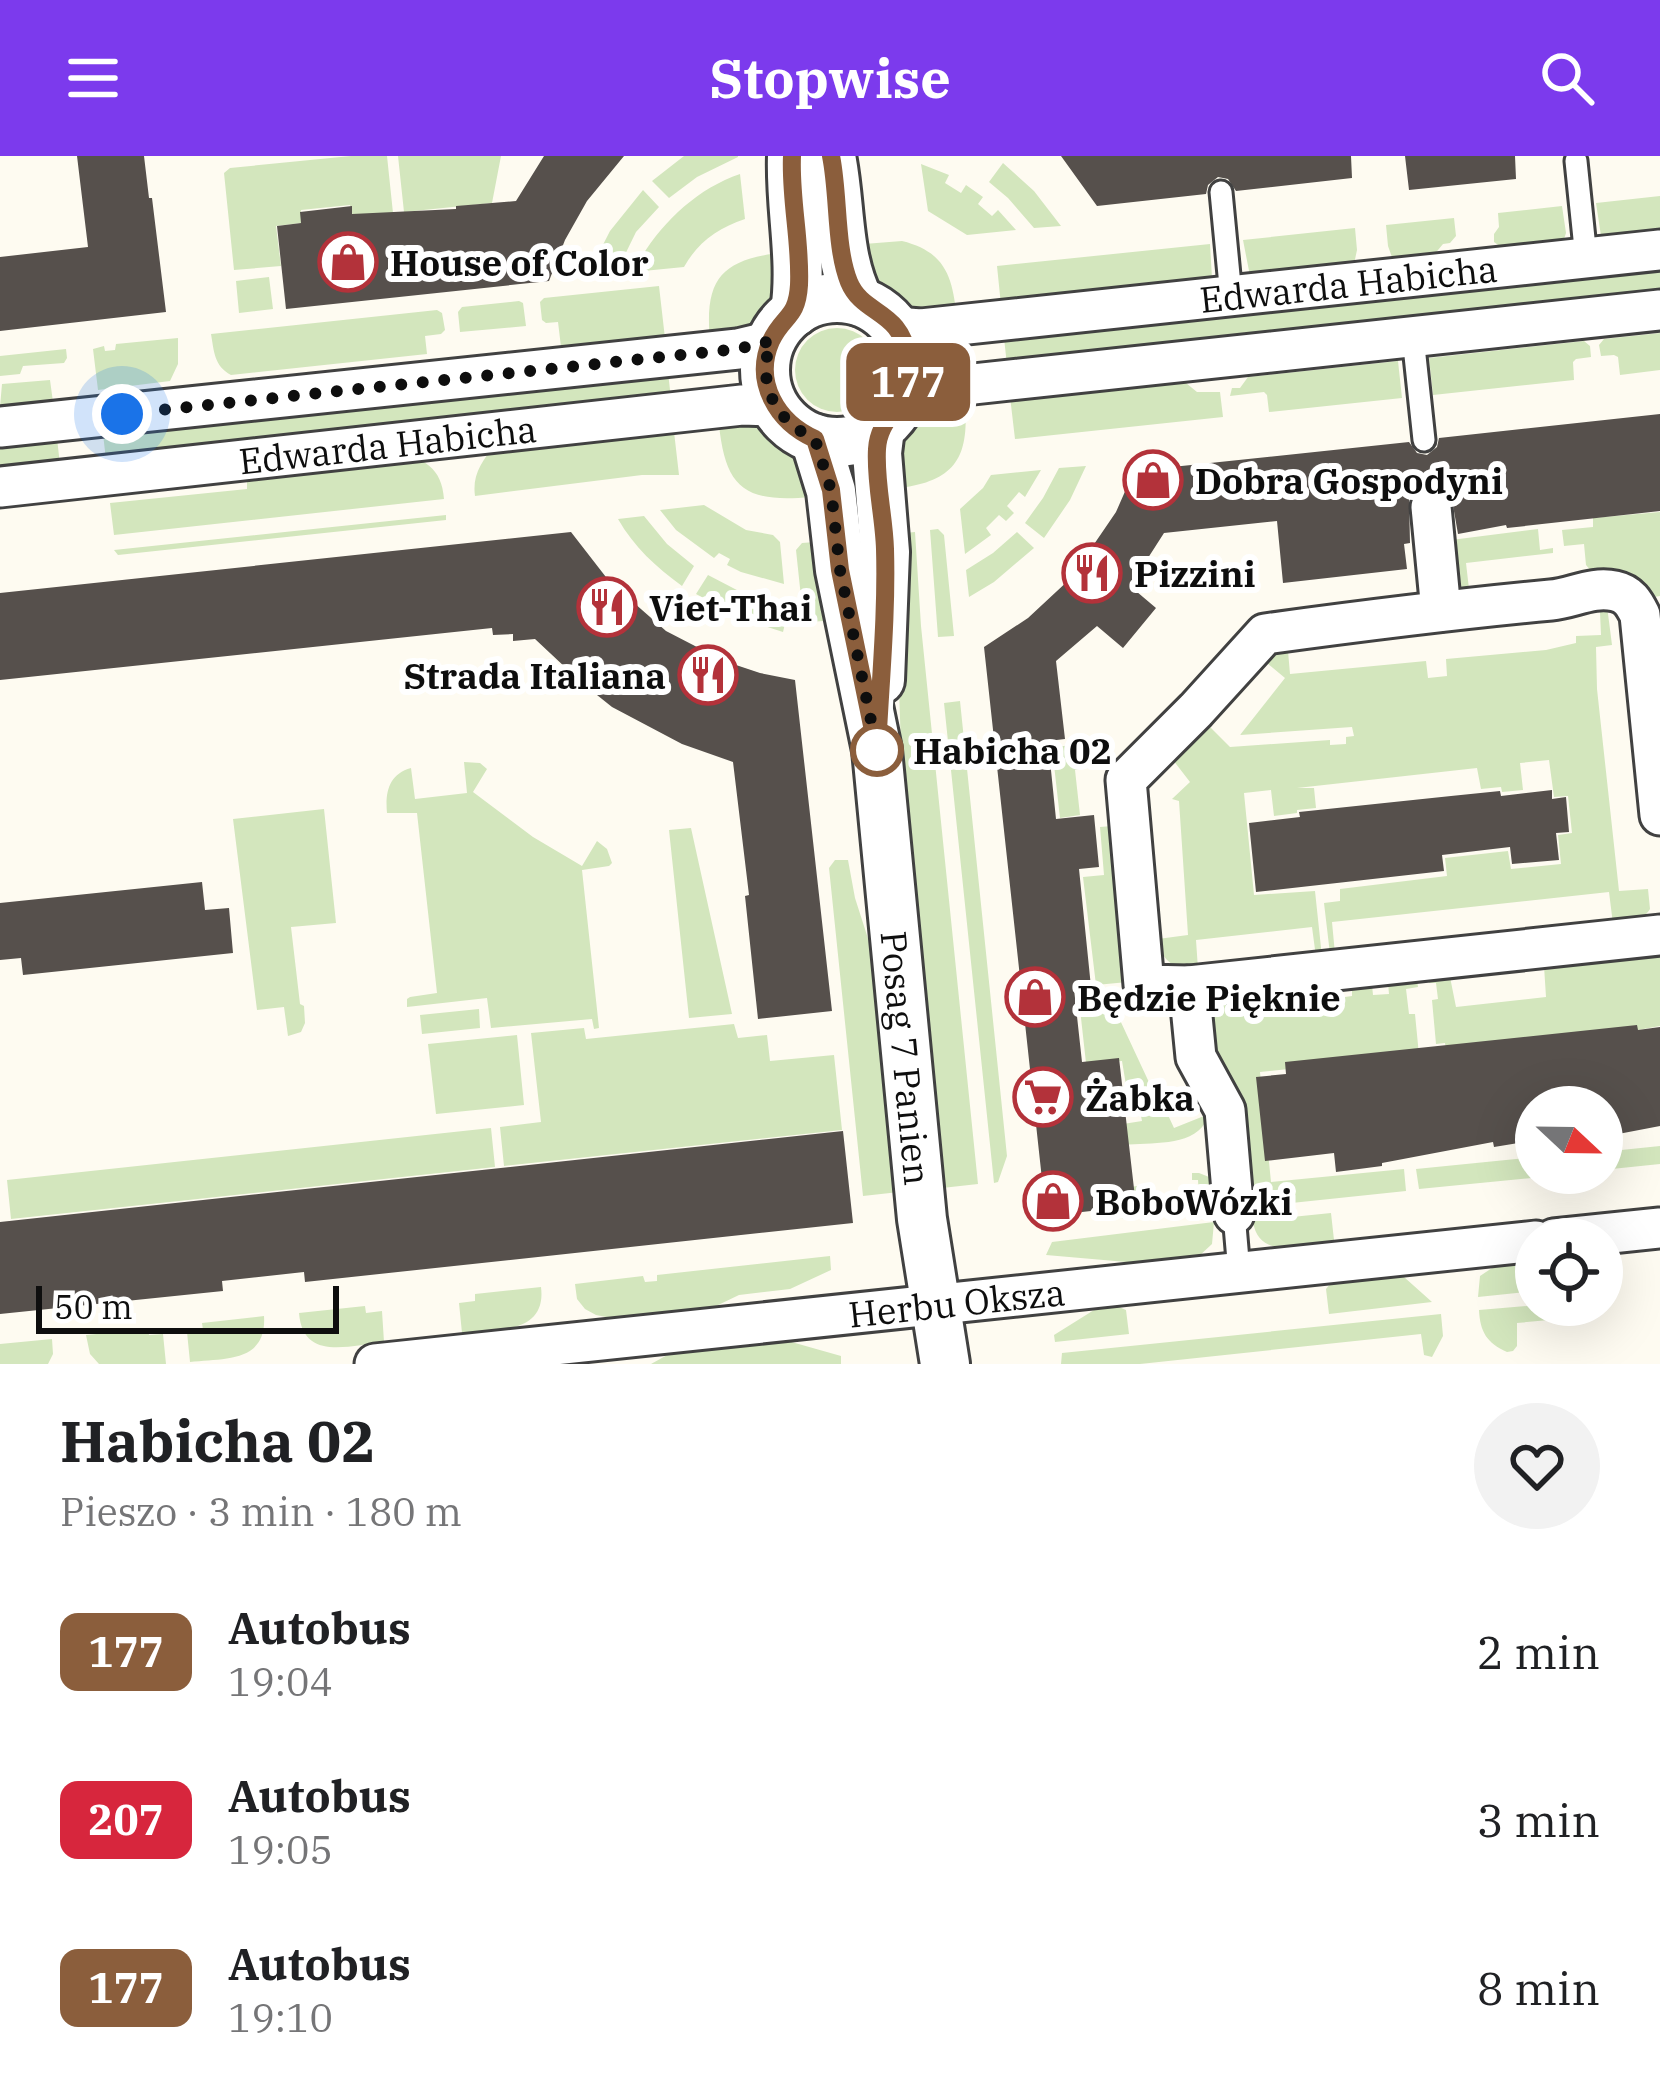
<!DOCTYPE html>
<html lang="pl">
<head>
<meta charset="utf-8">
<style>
  body { margin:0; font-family:"IBM Plex Serif",serif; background:#f2f2f2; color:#202124; height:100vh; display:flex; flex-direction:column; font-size:45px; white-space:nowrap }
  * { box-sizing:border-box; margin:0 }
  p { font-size:39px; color:#757577 }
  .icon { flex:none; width:66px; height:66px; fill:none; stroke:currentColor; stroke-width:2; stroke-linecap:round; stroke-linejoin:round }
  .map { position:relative; height:1208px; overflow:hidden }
  .details { display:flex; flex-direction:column; background:#fff; flex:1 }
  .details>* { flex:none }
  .badge { padding:0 24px; border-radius:18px; font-size:42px; line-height:78px }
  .needle { width:78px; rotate:112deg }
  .buttons { position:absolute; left:1515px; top:930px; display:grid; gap:24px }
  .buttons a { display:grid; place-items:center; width:108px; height:108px; border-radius:50%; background:#fff; box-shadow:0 12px 48px #0002; font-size:60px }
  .scale { position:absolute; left:36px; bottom:30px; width:303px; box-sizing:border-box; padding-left:12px; border:6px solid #0e0e0e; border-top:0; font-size:33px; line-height:42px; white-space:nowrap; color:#0e0e0e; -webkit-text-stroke:9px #fff; paint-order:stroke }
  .you { position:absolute; width:60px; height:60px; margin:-30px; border:9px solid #fff; border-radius:50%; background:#1a73e8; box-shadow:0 0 0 18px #1a73e833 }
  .map>.badge { position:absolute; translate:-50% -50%; box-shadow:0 0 0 6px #fff }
  .round { display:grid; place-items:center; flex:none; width:126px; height:126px; border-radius:63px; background:#f2f2f2 }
  .head { display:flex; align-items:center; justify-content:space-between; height:204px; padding:0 60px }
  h1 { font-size:57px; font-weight:800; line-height:90px }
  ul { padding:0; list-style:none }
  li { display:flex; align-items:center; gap:36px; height:168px; padding:0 60px }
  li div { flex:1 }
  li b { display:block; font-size:45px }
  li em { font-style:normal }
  li .badge { min-width:132px; font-weight:700; text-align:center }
  header { display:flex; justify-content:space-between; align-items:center; height:156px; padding:0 60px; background:#7c3aed; color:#fff; font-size:54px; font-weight:800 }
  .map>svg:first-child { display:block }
</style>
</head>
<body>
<header><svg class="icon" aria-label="menu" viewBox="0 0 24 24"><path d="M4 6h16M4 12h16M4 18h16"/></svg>Stopwise<svg class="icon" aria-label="search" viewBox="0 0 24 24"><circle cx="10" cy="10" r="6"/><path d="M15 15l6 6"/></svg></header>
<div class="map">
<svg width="1660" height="1208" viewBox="0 0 1660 1208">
  <rect width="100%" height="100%" fill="#fefbf1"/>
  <path fill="#d3e6bd" d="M351,0H387L393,57L353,61L350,49L301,54V67L276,70L281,110L234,114L224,17L230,12Z
    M398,0H501L492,47L404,56Z
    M684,0H738V1L697,21L669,42L652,25Z
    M1003,7L1034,35L1061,70L1034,72L1008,42L989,26Z
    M921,8L949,19L945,27L961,37L966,29L983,41L978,48L992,60L998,54L1016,74L967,79L928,55Z
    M740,18L745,63C718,72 698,86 684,111L633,116C655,73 693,34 740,18Z
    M643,34L659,51L636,76L616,117L587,120L610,75Z
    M1660,40V74L1601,80L1596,47Z
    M1562,50L1566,77L1561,92L1522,97L1520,89L1501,91L1494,86V78L1499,71L1498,57Z
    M1454,62L1456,80L1450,87L1443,88L1428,106L1393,104L1388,90L1386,69Z
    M1355,72L1357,94L1354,108L1250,120L1243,84Z
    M902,85C947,96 953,123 957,164C942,161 920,161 907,154C882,140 872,114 864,88Z
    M1210,88L1212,122L1109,133L1002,159L997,110Z
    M786,96C775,160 773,165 710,185C704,120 723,103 786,96Z
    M1660,112V139L1007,209L1004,182Z
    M269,121L273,153L239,157L236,125Z
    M659,130L666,191H561L558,166L546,167L542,164L540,146L544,142Z
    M519,145L523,147L526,170L460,176L458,156L462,151Z
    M437,154L442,157L445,174L441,178L425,180L427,198L231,219C214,210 214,195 211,178Z
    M795 214a42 42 0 1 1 84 0a42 42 0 1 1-84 0Z
    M1660,177V214L1620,219L1618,201L1614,199L1601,200L1599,189L1604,183Z
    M178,182V208L170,225L98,234L93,193L104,190L105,195L115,194L116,188Z
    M1584,185L1590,190L1591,201L1576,203L1573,206L1574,224L1433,239L1429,202Z
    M66,193L67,202L64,207L23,210L20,218L0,220V200Z
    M1398,205L1402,242L1269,256L1267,239L1264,236L1230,240L1232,232H1240L1248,221Z
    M668,216L671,243L106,304L103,278Z
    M50,224L53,246L0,251L2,228Z
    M1186,227L1197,236H1220L1223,261L1015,283L1009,232L1102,229L1104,236Z
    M964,237C971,301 958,327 890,333L903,275L935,245Z
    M718,259C730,261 744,262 756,266C788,278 801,313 811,341C739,348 724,328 718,259Z
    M673,267L679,319H642L475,340C472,319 482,305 495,289Z
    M57,282L60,309L0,315V288Z
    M396,297C424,302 442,312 444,343L114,379L110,347L247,333V325L340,315Z
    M1086,310L1070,344L1044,382L1025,367L1043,342L1059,312Z
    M1041,314L1025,341L1019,336L1007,350L1014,357L1006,365L999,359L986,372L991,379L965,398L960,353L983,332L991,319Z
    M704,349L746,374L773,379L780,386L784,428L741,416L727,409L730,403L719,397L714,402L676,374L660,354Z
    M1660,356V440L1654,441L1646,432L1592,416L1586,409L1584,388L1564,390L1562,374L1593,371V362Z
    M446,359V364L118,399L114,394Z
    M644,360L667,388L694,410L682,430C656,411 634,391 618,363Z
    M938,373L944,379L954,480L938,481L930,374Z
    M1538,373L1540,394L1553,392V397L1466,407L1469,433L1462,438L1457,433L1451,384Z
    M915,376L921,470L978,1028L942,1032L903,654L894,378Z
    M1017,376L1034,392L994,426L969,441L966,414L993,397Z
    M815,386L823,465L809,466L803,460L796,394L802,387Z
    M708,419L758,445L789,451L783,476L745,464L696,438Z
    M1607,450L1612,489L1596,491L1597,533L1619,735L1648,733L1650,753C1641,767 1629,766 1613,768L1609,736L1332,766L1335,798H1330L1324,747L1340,745V733L1447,720L1445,702L1508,695L1511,713L1561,708L1558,679L1572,677L1568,640L1554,641L1549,604L1520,607L1523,634L1502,636L1501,631L1481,633L1477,612L1297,632H1314L1316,652L1297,654V657L1274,660L1271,634L1244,637L1254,739L1315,735L1322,801H1316L1312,771L1196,784L1198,813C1176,813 1162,808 1158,783L1188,779L1179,645L1172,643L1190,626L1173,604L1206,567L1230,591L1330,584V589L1346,588V581L1354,580L1352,571L1240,579L1285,522L1267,507L1268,498L1281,491L1288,495L1290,518L1426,505L1428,522L1447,520L1446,503L1546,494L1576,487V480L1601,479L1600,456L1576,457Z
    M960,545L1007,1000L998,1026L994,1027L944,547Z
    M1087,588L1104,609L1075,614L1080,659L1060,662L1052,591Z
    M464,606L480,607L487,613L473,636L533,681L582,710L597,685L607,693L612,707L609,710L582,714L599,872L594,873L592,863L491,872L487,842L407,851V843L410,841L437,837L417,657H387C385,636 389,618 411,612L415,643L467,637Z
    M324,653L336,767L291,771L300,848L304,850L305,867L301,876L288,880L284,851L257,854L233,663Z
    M1112,670L1138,825L1096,829L1083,721L1104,719L1100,671Z
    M691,672L732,858L689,862L669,674Z
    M835,704H848L855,742L872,795L899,1036L863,1040L829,712Z
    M1660,797V870L1616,878L1446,895L1445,887L1436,888L1432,844L1438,843L1436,827H1429V822L1450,821L1456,851L1546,841L1544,810Z
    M1417,824L1418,831L1406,833L1409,858H1415L1419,899L1260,916L1271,1026L1404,1013L1406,1035L1253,1051C1250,1020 1249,987 1243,956C1235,918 1177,871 1236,841L1336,832L1338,842L1352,840V831L1372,829L1373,839L1389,838L1388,827Z
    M1135,835L1112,847L1154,937L1128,941L1122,905L1086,907L1079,844L1082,843L1084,855L1101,851L1100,840Z
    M479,853L480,872L422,878L420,859Z
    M734,868L738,882L767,879L770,905L834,899L842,974L504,1010L500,971L541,966L531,877L584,872L586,883Z
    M517,879L524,949L436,958L428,888Z
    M1161,944L1174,972L1204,960L1205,967C1190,991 1150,986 1124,989L1123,968L1142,965L1140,955Z
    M491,972L495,1011L11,1063L7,1024Z
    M1660,990V1008L1602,1014V996Z
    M1536,1001V1017L1561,1019L1419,1033L1416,1013Z
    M1192,1017H1199L1209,1021L1214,1055L1122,1063L1118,1033L1137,1030L1140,1050L1199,1043L1198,1024H1192Z
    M1331,1057L1334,1084L1329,1087C1301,1090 1258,1104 1253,1065Z
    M1214,1066L1212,1088L1198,1101L1138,1107L1046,1099L1052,1086Z
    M830,1100L831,1114L790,1133L739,1139L714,1151L611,1162L596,1159L585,1153L577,1143L575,1128L643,1120L645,1126L657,1125V1119Z
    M1536,1104V1135L1478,1141L1480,1120L1498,1108Z
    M1404,1121L1432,1146L1329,1158L1326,1133L1330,1128L1343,1124Z
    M541,1131C547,1178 495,1174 462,1177L459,1147L475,1145V1138Z
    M1112,1148L1126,1154L1129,1178L1055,1186L1054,1179L1102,1149Z
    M1539,1149H1589L1593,1160L1517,1167V1190L1513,1195L1507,1196C1487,1187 1480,1176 1479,1154Z
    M365,1150L366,1157L382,1155L384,1186C350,1189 303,1206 299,1157Z
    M1441,1158L1443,1180L1432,1201L1424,1199L1421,1178L1140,1208H1061L1062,1197Z
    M264,1160C267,1207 224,1202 190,1206L187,1176L203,1174L202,1167Z
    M148,1173L149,1179L163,1178L166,1208H99L90,1198L86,1179Z
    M52,1183L53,1198L48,1208H0V1188Z
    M788,1185L841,1200V1208H651L669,1198Z"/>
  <path fill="#56504c" d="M77,0H144L149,42H152L166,156L0,175V101L88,91Z
    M544,0H624L587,45L565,84L549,125L286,153L277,70L301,67L300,56L352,50V58L456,53V50L516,45Z
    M1061,0H1351L1352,22L1236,35L1228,23L1218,21L1208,29L1206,38L1097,50Z
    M1405,0H1515L1516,23L1409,34Z
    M1660,258V355L1507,372L1506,369L1458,378L1451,338L1442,330L1428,327L1416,332L1409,342L1410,387L1404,388L1407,413L1283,427L1277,365L1164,377L1130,430L1156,452L1123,492L1097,470L1056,505L1065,583L1048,585L1056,663L1094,659L1099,711L1079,713L1091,831L1074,833L1082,906L1119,902L1136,1050L1046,1060L984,491L1028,462L1071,422L1116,356L1134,315L1409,286L1417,297L1427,299L1437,291L1439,282Z
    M571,376L609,425L666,475L724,505L760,517L795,524L832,855L758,863L745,740L749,739L733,606L682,588L612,551L582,527L535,483L513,485V478L493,479L492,472L0,524V437Z
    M1552,634V643L1566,641L1569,676L1556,677L1559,704L1512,708L1510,691L1442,699L1444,715L1256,736L1249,667L1300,661L1299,656L1451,640L1500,635L1501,640Z
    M202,726L205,754L229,752L233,797L23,819L21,802L0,804V747Z
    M1637,869L1638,874L1660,871V970L1613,979L1611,968L1602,969V951H1536V984L1494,991L1493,986L1382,1007V1010L1336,1016L1334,997L1265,1005L1256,921L1286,918L1285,906Z
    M843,975L853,1067L305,1126L304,1116L222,1125L223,1135L0,1158V1066Z"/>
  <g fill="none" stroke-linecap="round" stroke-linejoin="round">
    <g stroke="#414141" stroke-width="27">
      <path id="service" d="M1576,5L1586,102
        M1221,36L1231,140
        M1413,181L1424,284
        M1234,1058L1239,1116"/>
    </g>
    <g stroke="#414141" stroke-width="45">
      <g id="minor">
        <path id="s1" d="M895,171L921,173L1660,94"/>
        <path d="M903,242L926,235L955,230L1660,154"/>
        <path d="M0,271L738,193L771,185"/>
        <path id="s2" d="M0,331L742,249L775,250"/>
        <path d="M1431,351L1441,455"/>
        <path d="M1660,659L1640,459C1634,447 1629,438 1615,435C1592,430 1573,442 1551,444C1455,453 1360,465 1265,478L1196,554L1126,624L1144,829L1189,830L1660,779"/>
        <path d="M1189,830L1196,901L1225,954L1234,1058"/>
        <path d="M1554,1083L1660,1072"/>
        <path id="s3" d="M375,1208L1536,1085"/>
      </g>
    </g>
    <g stroke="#414141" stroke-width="54">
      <g id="tertiary">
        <path d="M792,0C790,52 803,104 795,156"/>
        <path d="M831,0C841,49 836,100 859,145"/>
        <circle cx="837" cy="214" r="72"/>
        <path d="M880,272L877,297L885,396L880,524"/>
        <path id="s4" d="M815,283L831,335L840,414L877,594L922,1063L945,1208"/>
      </g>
    </g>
    <use href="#service" stroke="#fff" stroke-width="21"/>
    <use href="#minor" stroke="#fff" stroke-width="39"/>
    <use href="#tertiary" stroke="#fff" stroke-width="48"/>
  </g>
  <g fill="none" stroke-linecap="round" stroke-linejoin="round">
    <g stroke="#fff" stroke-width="27">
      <path id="line" d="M792,0C790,43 801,86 799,129C797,163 783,159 771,185C753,226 777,266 815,283L831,334L840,414L877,594C880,528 887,460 885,393C884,360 875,326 877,293C879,256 915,249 908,202C901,153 863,160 849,126C835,91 839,39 831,0"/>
    </g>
    <use href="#line" stroke="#8b5e3c" stroke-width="18"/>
    <path stroke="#0e0e0e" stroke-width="12" stroke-dasharray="0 21.6" d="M122,258L738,193L771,185C756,227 775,265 815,283L831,334L840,414L877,594"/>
  </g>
  <defs>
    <g id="shop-ring" transform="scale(3)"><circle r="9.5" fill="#fff" stroke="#b3323a" stroke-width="1.5"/><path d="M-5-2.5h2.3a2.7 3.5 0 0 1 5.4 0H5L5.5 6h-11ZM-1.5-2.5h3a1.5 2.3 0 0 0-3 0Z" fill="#b3323a"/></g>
    <g id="restaurant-ring" transform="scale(3)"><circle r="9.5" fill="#fff" stroke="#b3323a" stroke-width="1.5"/><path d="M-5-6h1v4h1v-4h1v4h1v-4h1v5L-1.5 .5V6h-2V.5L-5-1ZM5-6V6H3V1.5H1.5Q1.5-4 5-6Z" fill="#b3323a"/></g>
    <g id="supermarket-ring" transform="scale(3)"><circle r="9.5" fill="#fff" stroke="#b3323a" stroke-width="1.5"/><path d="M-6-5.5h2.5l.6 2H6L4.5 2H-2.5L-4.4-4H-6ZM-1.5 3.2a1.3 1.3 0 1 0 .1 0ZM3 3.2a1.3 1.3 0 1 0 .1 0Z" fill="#b3323a"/></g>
  </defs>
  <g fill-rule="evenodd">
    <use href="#shop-ring" x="348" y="106"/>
    <use href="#shop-ring" x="1153" y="324"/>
    <use href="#restaurant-ring" x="1092" y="417"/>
    <use href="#restaurant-ring" x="607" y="451"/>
    <use href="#restaurant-ring" x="708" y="519"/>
    <use href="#shop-ring" x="1035" y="841"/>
    <use href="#supermarket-ring" x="1043" y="941"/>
    <use href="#shop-ring" x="1053" y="1045"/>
  </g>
  <circle fill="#fff" stroke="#8b5e3c" stroke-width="6" cx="877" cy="594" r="24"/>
  <g text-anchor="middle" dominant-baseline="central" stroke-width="12" stroke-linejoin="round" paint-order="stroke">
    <g font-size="36" font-weight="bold" fill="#0e0e0e" stroke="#fff" text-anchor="start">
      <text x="390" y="106">House of Color</text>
      <text x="1195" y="324">Dobra Gospodyni</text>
      <text x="1134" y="417">Pizzini</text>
      <text x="649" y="451">Viet-Thai</text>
      <text x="666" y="519" text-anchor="end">Strada Italiana</text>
      <text x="1077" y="841">Będzie Pięknie</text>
      <text x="1085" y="941">Żabka</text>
      <text x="1095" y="1045">BoboWózki</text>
    </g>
    <g font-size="36" fill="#0e0e0e" stroke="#fff">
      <text stroke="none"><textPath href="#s1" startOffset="456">Edwarda Habicha</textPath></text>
      <text stroke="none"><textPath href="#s2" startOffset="390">Edwarda Habicha</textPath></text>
      <text stroke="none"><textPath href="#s4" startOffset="627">Posag 7 Panien</textPath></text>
      <text stroke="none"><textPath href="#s3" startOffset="585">Herbu Oksza</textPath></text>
    </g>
    <g font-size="36" font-weight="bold" fill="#0e0e0e" stroke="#fff" text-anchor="start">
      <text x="913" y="594">Habicha 02</text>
    </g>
  </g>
</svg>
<div class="buttons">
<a><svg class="needle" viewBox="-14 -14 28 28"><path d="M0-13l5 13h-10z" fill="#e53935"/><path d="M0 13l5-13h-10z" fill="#757577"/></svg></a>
<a><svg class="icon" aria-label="locate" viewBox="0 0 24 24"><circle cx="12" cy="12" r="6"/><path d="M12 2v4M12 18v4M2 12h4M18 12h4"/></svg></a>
</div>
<div class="scale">50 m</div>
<div class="you" style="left:122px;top:258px"></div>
<b class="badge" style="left:908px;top:226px;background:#8b5e3c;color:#fff">177</b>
</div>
<section class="details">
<div class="head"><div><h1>Habicha 02</h1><p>Pieszo · 3 min · 180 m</p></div><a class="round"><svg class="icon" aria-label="heart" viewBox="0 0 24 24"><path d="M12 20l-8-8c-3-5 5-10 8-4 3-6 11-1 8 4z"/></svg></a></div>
<ul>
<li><span class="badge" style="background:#8b5e3c;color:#fff">177</span><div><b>Autobus</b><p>19:04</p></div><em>2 min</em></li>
<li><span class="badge" style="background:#d7263d;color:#fff">207</span><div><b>Autobus</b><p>19:05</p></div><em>3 min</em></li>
<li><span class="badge" style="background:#8b5e3c;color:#fff">177</span><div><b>Autobus</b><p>19:10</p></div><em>8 min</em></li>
</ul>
</section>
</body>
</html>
